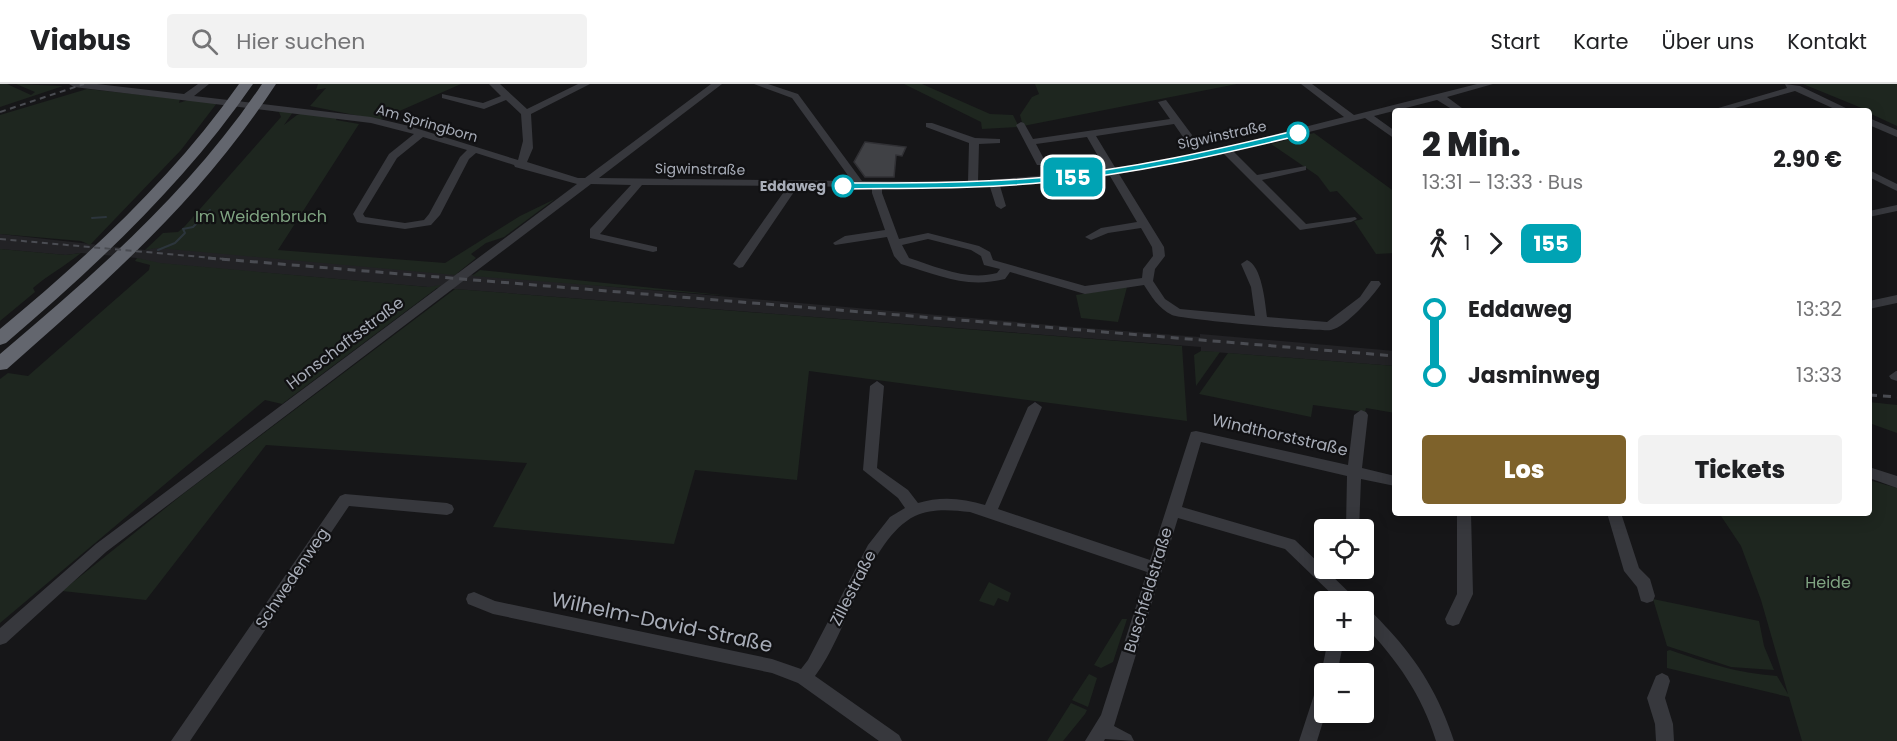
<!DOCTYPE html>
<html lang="de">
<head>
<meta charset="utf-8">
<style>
  body { margin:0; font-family:Poppins,sans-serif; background:#f2f2f2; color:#202124; height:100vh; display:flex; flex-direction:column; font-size:22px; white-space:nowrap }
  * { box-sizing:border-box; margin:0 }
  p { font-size:20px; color:#757577 }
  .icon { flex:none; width:33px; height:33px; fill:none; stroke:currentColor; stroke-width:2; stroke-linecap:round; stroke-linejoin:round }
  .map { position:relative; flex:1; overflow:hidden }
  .panel { position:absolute; left:1392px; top:24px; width:480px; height:408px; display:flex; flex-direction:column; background:#fff; border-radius:6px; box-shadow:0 3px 15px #0003 }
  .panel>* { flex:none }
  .badge { padding:0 12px; border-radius:9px; font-size:21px; line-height:39px }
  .fabs { position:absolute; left:1314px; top:435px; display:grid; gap:12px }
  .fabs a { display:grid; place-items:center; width:60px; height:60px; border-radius:6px; background:#fff; box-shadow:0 3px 15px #0003; font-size:30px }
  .map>.badge { position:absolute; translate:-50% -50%; box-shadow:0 0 0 3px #fff }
  .legs { display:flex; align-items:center; gap:9px; height:66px; padding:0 30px; font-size:20px }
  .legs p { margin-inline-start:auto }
  .summary { display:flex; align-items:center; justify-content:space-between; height:102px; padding:0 30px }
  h1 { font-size:33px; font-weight:800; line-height:45px }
  .action { display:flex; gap:12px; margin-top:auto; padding:12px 30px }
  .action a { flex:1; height:69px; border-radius:6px; background:#7e622b; color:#fff; font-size:24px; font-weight:800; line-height:69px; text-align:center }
  .action a+a { background:#f2f2f2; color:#202124 }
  ul { padding:0 30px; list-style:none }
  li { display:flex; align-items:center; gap:21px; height:66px; font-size:22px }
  li i { display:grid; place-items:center; width:9px; height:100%; margin:0 8px; background:currentColor }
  li i::after { content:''; width:15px; height:15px; margin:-8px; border:4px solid; border-radius:50%; background:#fff }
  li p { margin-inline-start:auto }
  li:first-child i { background:linear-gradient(#0000 50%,currentColor 0) }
  li:last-child i { background:linear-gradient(currentColor 50%,#0000 0) }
  header { display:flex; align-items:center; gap:36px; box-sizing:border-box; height:84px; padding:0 30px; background:#fff; border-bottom:2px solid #e0e0e0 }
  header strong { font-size:28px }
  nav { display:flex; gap:33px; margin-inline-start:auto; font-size:21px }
  .search { width:420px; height:54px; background:#f2f2f2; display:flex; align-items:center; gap:15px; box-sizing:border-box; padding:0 21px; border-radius:6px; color:#757577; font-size:22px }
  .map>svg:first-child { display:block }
</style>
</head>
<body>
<header>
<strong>Viabus</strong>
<div class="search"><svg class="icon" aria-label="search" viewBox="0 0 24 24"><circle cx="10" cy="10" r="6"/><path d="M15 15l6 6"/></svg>Hier suchen</div>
<nav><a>Start</a><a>Karte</a><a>Über uns</a><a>Kontakt</a></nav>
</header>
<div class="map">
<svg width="1897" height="657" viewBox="0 0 1897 657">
  <rect width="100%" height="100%" fill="#161618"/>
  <path fill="#222225" d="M0,150L145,166L157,163L1074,243L1200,253V250L1395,267V282L1201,267V263L428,203L143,178L137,174L81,169L66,171L0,165Z"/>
  <path fill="#1e261f" d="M0,0H7L31,11L35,8L16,0L63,2L0,23Z
    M318,0H461L379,36L310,22L326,4L316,6Z
    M904,0H922L990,30L1013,31L1019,43L982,45L981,38Z
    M1035,0H1237L1023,42L1020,31L1032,13L1039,10Z
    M1803,0H1897V42L1869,29V27Z
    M87,5L180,15L179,19L188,16L217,19L181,66L90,161L81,157L0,150V31Z
    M267,26L293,28L284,41L297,31L303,29L337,33L336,36L359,40L278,166L445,179L520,132L555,115L504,153L486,159L471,170L476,174L455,191L157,164L145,166L163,149L178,148L185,142L281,33L279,28Z
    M1314,49L1395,108V169L1376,170L1354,137L1363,135L1337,107L1330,108L1318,92L1271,60Z
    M0,165L66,171L81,169C65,182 48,191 33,204L35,208L0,237Z
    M137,174L160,179L428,203L441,201L282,320L265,316L0,539V295L8,289L28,292L149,186L150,181L135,177Z
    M480,186L731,212L472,192Z
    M1127,203L1118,238L1081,234L1076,211Z
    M455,205L1182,262L1187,337L809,287L797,396L695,386L674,460L493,443L527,379L266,361L146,516L62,507L183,410Z
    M1201,267L1220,268L1196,302L1194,271Z
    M1228,269L1395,282V329L1366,324L1365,328L1313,321L1311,333L1199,310Z
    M1869,318L1897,321V349L1869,339Z
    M1869,396L1897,404V657H1802L1789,613L1667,584V567L1670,566C1708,579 1736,589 1777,592L1788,610L1761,516L1741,462L1719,429H1869Z
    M989,498L1011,509L1008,518L998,514L994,522L979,517Z
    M1653,515L1759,537L1764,562L1774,586L1731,583L1667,562Z
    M1122,535H1127L1113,578L1101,584L1094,581Z
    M1089,590L1097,594L1088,623L1072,616Z
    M1071,619L1087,626L1085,630L1063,657H1047Z"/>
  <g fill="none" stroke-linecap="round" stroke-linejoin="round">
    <path stroke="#2c353c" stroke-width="2" d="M92,134L106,133
      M158,166L175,159L185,149L183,145L193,143L210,126"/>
  </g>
  <path fill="#404145" stroke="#303034" stroke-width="1.5" d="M865,58L906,63L902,72L896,71L894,93H865L854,78Z"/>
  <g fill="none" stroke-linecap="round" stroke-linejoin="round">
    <path fill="#37383d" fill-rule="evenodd" d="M69,0H97L184,10L198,0H209L194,12L371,33L409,42L518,76L523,57L521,30L506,16L484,25L442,14V10L483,19L501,12L489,0H500L527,25L578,0H590L531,30L533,64L527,78L578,94H585L711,0H722L599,94L852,97L792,14L754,0H768L798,10L862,97L968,98L969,59L926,43V39H932L975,54L1000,55V59L979,60L978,97L1106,86L1087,53L1036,60L1046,79L1045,81H1037L1016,41L1021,38L1024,39L1033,55L1170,35L1158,18L1166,16L1192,51L1191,53H1183L1174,40L1096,52L1116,85L1202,69L1344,33L1301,0H1312L1354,31L1477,0H1493L1447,13L1466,27H1455L1437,16L1374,32L1395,47V55L1365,34L1233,67L1257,91L1306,82V86L1262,96L1306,140L1355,133L1357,135L1351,138L1300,146L1224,70L1119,90L1164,163L1165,172L1155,185L1153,197L1165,215L1180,225L1255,232L1251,203L1241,180L1247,176C1262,182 1265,218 1267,233L1327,238L1360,213L1371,197H1379L1381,200C1373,212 1346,243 1331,246C1320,248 1179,235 1172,231C1158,224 1152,213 1144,201L1085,210L1010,188L1005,195C965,205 939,191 901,180L894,172L887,153L835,161L833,159L845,152L885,146L872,109V103L858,105L853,103L798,102L743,183L739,184L733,180L788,102L642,101L600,150L657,163V167L653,168L590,154V145L631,101L591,100L106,468L6,559L0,561V544L96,460L577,100L515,83L514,81L476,69L469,75L440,131L431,141L405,145L361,139L357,138L353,130L389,70L414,50L371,39L74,3ZM423,53L467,66L460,73L429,130L424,136L405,139L365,133L363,130L397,74ZM1110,92L1137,138L1101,144L1085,153L1091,156L1108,149L1141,144L1152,163L1153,172L1143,185L1142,194L1085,202L993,176L990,168L979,162L928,149L899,155L882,109V103H990L996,122L1001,125L1006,122L1000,102ZM928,155L971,166L981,172L984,181L1000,185L997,189C967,197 937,183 909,174L902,161Z
      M1785,0L1800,2L1852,27H1839L1795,7L1724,27H1708L1787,4Z
      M1869,34L1897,46V53L1869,41Z
      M1869,86L1897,100V107L1869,93Z
      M1897,121V127L1869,133V127Z
      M1897,211V219L1869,225V217Z
      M1896,287H1897V297L1891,295L1889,292Z
      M877,297L884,302L877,384L908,406L918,419C940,412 963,414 985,421L1028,323L1035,318L1042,323L998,425L1150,476L1191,348L1196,347L1348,381L1354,331L1361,326L1366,328L1368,331L1362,384L1395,392V402L1361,395L1359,446H1347L1346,443L1347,392L1201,358L1182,423L1295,456L1359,518H1340L1285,465L1178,434L1114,642L1131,651L1134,657L1105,655L1104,657H1085L1101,631L1147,488L970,428C952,426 932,424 915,432C868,455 847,551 815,592L899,651L902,657H879L798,599L772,589L493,530L468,520L466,515L468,510L474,508L495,517L772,575L801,585L808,576L868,461L890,433L905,424L898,414L863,386L870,302Z
      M1869,383L1897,392V404L1869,394Z
      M345,410L447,419L452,421L454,425L452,429L447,431L349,422L190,657H171L340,412Z
      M1457,429H1471L1473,510L1459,540L1453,542L1447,540L1445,535L1457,510Z
      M1607,429H1621L1639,484L1650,495L1655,512L1653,517L1647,519L1641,517L1637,503L1624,487Z
      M1364,524C1374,528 1381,538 1388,545C1419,578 1440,614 1454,657H1436C1422,611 1397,576 1364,541Z
      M1328,556H1344L1337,590H1324V596L1321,590Z
      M1662,589L1668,592L1670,597L1665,614L1673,640L1674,657H1656L1655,640L1647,614L1656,592Z
      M1324,600L1326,628L1317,657H1299L1315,608L1318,603Z"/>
    <path fill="#63666e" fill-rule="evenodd" d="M239,0H253C184,100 98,180 6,259L0,261V245C89,171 172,95 239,0Z
      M262,0H276C201,115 109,195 7,285L0,286V270C97,188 191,106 262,0Z"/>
    <path stroke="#4a4c52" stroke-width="2" stroke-dasharray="6 4.5" stroke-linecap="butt" d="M0,28L84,0
      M0,155L224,175"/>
    <path stroke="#4a4c52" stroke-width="3" stroke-dasharray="8 6" stroke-linecap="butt" d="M208,174L1395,272
      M1869,311L1897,313"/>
  </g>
  <path fill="#00a3b4" stroke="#fff" stroke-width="1.5" d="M1298,46L1301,51C1218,71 1134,90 1049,98C981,105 912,104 843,105L839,102L843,99C911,99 980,99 1048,93C1132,85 1216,66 1298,46Z"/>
  <g fill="#fff" stroke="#00a3b4" stroke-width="3">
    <circle cx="1298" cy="49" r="10"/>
    <circle cx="843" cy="102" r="10"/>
  </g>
  <g text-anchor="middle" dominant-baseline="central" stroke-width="4.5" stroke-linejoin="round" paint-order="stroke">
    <g font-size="14" fill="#a8adb8" stroke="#111113">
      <text transform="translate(427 39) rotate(16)">Am Springborn</text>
      <text transform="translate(1222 51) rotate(-12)">Sigwinstraße</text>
      <text transform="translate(700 85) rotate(1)">Sigwinstraße</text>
    </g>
    <g font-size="14" font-weight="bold" fill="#a8adb8" stroke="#111113" text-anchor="end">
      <text x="826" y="102">Eddaweg</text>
    </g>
    <g font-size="16" fill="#7fa381" stroke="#111113">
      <text x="261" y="132">Im Weidenbruch</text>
      <text x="1828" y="498">Heide</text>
    </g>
    <g font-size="16" fill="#a8adb8" stroke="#111113">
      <text transform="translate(345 259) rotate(-37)">Honschaftsstraße</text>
      <text transform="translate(1280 351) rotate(13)">Windthorststraße</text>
      <text transform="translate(292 494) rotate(-56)">Schwedenweg</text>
      <text transform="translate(853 504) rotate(-63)">Zillestraße</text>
      <text transform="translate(1148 506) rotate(-73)">Buschfeldstraße</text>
    </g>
    <g font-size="20" fill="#a8adb8" stroke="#111113">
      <text transform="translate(662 538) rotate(12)">Wilhelm-David-Straße</text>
    </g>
  </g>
</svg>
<div class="fabs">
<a><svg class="icon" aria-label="locate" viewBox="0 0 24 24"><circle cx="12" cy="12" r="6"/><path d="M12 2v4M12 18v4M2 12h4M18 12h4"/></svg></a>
<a>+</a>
<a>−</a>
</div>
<b class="badge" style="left:1073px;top:93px;background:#00a3b4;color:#fff">155</b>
<section class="panel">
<div class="summary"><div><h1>2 Min.</h1><p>13:31 – 13:33 · Bus</p></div><b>2.90 €</b></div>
<div class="legs"><svg class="icon" aria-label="walk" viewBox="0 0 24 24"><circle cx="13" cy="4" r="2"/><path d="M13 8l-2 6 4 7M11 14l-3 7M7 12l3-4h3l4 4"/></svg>1<svg class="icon" aria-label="forward" viewBox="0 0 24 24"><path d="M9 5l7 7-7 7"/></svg><b class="badge" style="background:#00a3b4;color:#fff">155</b></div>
<ul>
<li><i style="color:#00a3b4"></i><b>Eddaweg</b><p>13:32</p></li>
<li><i style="color:#00a3b4"></i><b>Jasminweg</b><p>13:33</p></li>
</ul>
<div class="action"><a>Los</a><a>Tickets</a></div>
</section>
</div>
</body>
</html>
